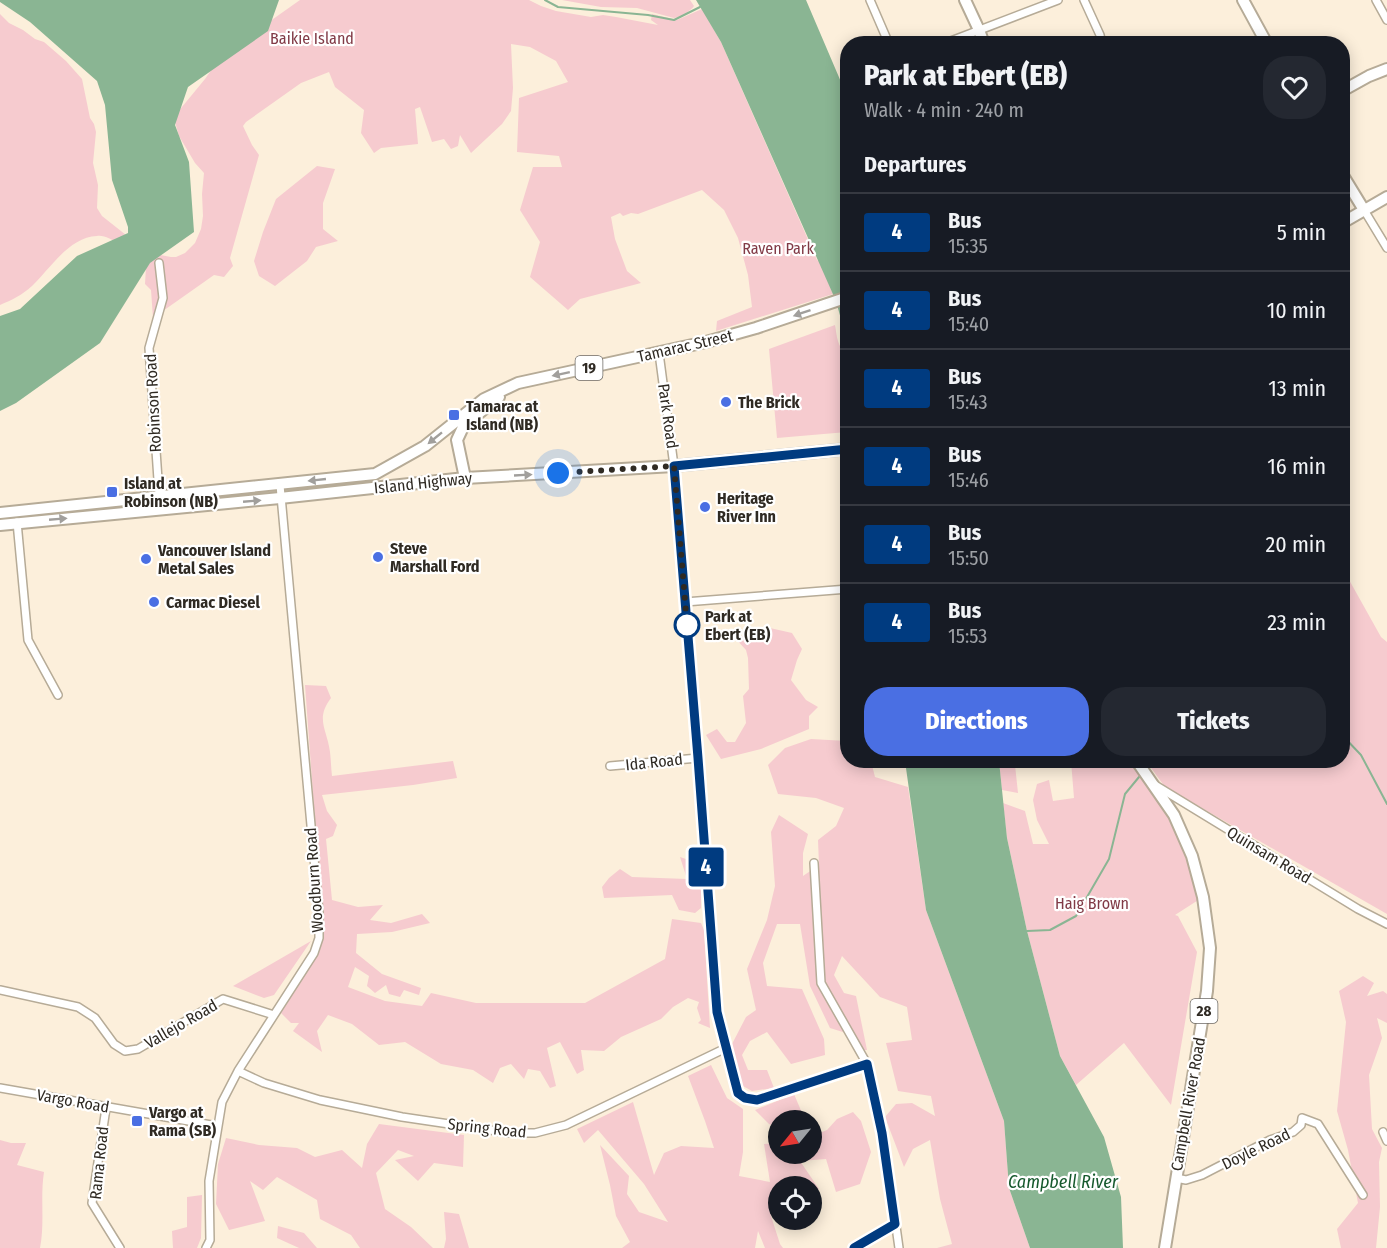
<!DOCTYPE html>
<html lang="en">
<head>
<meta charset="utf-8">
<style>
  body { margin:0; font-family:"Fira Sans Condensed",sans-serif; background:#242831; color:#f1f3f6; height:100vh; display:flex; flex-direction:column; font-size:22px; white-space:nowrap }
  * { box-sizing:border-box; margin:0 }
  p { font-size:20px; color:#9ea1a6 }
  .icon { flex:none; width:33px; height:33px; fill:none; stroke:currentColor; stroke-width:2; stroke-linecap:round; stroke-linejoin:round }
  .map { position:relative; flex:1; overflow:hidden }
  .side { position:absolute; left:840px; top:36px; width:510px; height:732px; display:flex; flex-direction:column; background:#171b24; border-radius:24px; box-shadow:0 3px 15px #0003 }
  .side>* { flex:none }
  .badge { padding:0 12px; border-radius:4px; font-size:21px; line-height:39px }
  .needle { width:39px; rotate:240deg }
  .tools { position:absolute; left:768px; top:1110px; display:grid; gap:12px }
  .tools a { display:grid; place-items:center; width:54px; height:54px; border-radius:50%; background:#171b24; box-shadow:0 3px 15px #0003; font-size:30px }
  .you { position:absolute; width:30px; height:30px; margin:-15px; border:4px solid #fff; border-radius:50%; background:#1a73e8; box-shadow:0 0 0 9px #1a73e833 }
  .map>.badge { position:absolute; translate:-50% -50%; box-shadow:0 0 0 3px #fff }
  h2 { padding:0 24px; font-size:22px; line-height:54px }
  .round { display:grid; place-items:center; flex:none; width:63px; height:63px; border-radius:24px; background:#242831 }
  .summary { display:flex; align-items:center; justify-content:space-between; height:102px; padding:0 24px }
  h1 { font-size:28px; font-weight:800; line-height:45px }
  .primary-button { display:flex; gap:12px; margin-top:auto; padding:12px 24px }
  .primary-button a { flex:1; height:69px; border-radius:24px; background:#4a6fe3; color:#fff; font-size:24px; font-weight:800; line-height:69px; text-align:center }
  .primary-button a+a { background:#242831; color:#f1f3f6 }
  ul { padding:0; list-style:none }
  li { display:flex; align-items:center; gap:18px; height:78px; padding:0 24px; border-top:2px solid #363941 }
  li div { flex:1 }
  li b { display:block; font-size:22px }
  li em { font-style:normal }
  li .badge { min-width:66px; font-weight:700; text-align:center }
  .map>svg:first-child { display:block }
</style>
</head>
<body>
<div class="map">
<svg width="1387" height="1248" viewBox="0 0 1387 1248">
  <rect width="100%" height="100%" fill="#fcefdb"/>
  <path fill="#f6cbcf" d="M300,0H529L541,6L556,11L591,17L603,15L616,17L658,25L651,20L652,14L677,20L702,9L721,42L817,260L820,262L833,294L716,331L717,321L752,307L748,275L738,238L724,210L702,190L638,214L631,213L623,216L620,213L611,217L615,239L627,271L641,283L580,299L568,310L530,277L540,242L520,210L533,167H562L559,156L517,152L519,98L568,82L556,61L530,47L511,44L513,88L511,111L502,124L471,153L460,135L458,146L451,149L444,139L432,142L420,107L415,109L418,144L381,148L374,153L361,133L364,110L335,87L329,72L301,83L246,122L243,126L252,145L259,155L230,258L233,266L224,277L214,275L153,318L151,290L145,284L146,267L155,254L171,257H176L185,253L195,243L201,229L203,216L202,194L204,173L195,163L179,136L175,122L177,113L205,79L221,56Z
    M562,0H690L694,6C691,11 680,17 674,18L637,8L601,7Z
    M0,14L9,23L23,30L35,39L44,42L66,61L82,79L90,118L94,124L96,132L93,163L98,185L97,208L102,216L126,235L119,243C111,240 105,235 97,236C69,237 50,269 32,286C22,295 12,300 0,305Z
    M317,166L335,169L323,203V229L338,241L316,247L307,261L275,286L259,276L254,261L263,232L276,199Z
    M835,325C837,336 837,347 847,354V432L777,438L769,349Z
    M1343,569L1381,637L1387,642V914L1165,787L1146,761L1342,760Z
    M770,628L792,633L802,649L797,660L791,680L806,700L818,707L809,716V729L761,749L721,759L706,735L717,729L727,742H735L746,723L743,696L749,689L748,658L746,650L735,638Z
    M305,685L326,686L331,698C315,719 327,729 330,752C331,760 331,768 332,776L453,761L457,778L413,785L322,795L327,811L337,825L333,836L326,839L332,900L358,907L383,905L370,920L391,923L422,914L430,923L392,932L357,934L356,953L382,974L421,988L419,995L404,990L400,997L389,994L386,985L375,993L367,986L369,976L355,967L348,987L385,1001L422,1006L431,993L476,1003H585L665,959L672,919L701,923L704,930L710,1028L698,1023L701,1020L697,1008L699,1002L688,998L673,1007L661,1019L621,1037L604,1051L581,1050L584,1070L577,1074L560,1042L547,1048L556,1086L550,1088L540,1071L528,1069L524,1079L511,1064L500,1068L493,1083L473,1070L441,1064L405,1042L379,1045L352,1024L328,1015L317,1031L322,1052L293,1031L299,1023H291L281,1013L320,950L323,929Z
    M811,739L847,741L848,760L871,761L875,777L908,787L926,910L1004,1121L1009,1188L1030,1248H937L952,1244L940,1199L930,1140L913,1149L904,1167L885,1117L896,1104L912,1103L935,1116L931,1096L898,1091L886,1043L912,1040L907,1007L880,997L842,956L834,975L844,993L856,996L867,1050L855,1051L846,1033L830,1028L810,986L800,924H777L763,963L767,986L802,989L824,1039L825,1055L791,1064L767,1032L750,1041L742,1055L748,1070H767L774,1088L752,1091L741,1085L732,1044L746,1017L756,1010L747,969L767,920L775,886L771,832L779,815L808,834L803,853V876L819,865L818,840L836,826L844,808L816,798L778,794L768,765L785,748Z
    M1123,760L1126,763L1128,761L1135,760L1166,798L1203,897L1175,915L1178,916L1197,952L1171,1105L1124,1043L1076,1085L1060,1056L1027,931L1007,838L1003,803L1025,811L1033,844H1049L1037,820L1033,800L1037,784L1049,780L1053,801L1074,798L1071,761Z
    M999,761H1023L1015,765L1018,793L1002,790Z
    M680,857L689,860L694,876L701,878V908L695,913L679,910L672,895L604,898L602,887L609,878L620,869L632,877L687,879Z
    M311,941L274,995L264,998L233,986Z
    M1363,976L1374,983L1367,996L1383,991L1387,994V1023L1377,1018L1382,1038L1369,1075L1372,1129L1382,1148L1379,1162L1380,1207L1376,1248H1341L1337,1229L1358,1203L1348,1150L1337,1111L1346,1022L1339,991Z
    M711,1065L727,1098L743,1109V1152L739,1176L770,1182L764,1144L778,1143V1154H812V1135V1136L827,1130L837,1119L853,1112L861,1121L871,1152L860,1184L836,1192L826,1159L800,1161L819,1189L812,1192V1186H778V1206L770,1213L780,1244L783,1248H765L758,1231L755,1248H622L630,1242L616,1216L610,1185L600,1145L629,1176L627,1194L639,1212L668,1222L644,1184L598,1130L584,1143L577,1129L633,1102L654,1175L664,1153L681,1146L714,1148L705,1121L688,1076Z
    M794,1094L805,1120H778V1129L769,1124L755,1110Z
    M379,1124L464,1135L463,1167L434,1163L418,1181L395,1160L414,1156L398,1150L376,1173L385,1209L411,1227L433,1248H360L351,1235L320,1219L317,1200L277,1177L263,1190L250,1181L265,1221L229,1230L216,1204L218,1164L226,1138L259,1145L297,1148L315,1157L342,1150L362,1168L367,1144Z
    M0,1140L11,1143H26L17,1165L44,1172C40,1197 45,1223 40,1248H0Z
    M202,1195L201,1238L197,1248H173L172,1231L187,1227V1197Z
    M444,1212L459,1214L469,1248H444L446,1239Z
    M278,1226L304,1233L317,1248H299L277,1238Z"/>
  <path fill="#8ab593" d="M0,0H279L268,31L188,87L175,125L189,162L194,232L150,263L100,343L16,403L0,411V316L20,309L77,256L128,233V227L112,180L105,105L97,81L30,22L0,2Z
    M696,0H806L847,96V341L836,301L721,42Z
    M905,761H999L1007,838L1027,931L1060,1056L1104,1137L1121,1197L1123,1248H1030L1009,1188L1004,1121L926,910Z"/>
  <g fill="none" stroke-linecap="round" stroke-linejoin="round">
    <path stroke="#8ab593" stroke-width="2" d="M545,0L558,7L648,15L674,20L700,7
      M1342,735L1361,755L1387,804
      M1147,766L1151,760
      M1027,931L1050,930L1076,916L1109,859L1125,794L1139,777"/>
    <g stroke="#b6ab97" stroke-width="10">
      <path id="street" d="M870,0L889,44
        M1084,0L1100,35L1102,44
        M1376,0L1387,20
        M943,44L1058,0
        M1364,210L1387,248
        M159,263L163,298L149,348L160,509
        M659,353L674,466L698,758L717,1012L738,1093L745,1098L757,1100L867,1064
        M17,522L28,640L58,695
        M685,602L848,589
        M610,766L698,758
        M1155,785L1358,909L1387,924
        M814,863L821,983L867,1064L883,1133L899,1248
        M0,990L78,1007L95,1018L114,1044L125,1051L138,1049L223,999L274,1015
        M238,1071L264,1083L320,1100L402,1117L510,1133H535L566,1125L726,1048
        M0,1088L217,1126
        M106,1108L92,1203L120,1248
        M1383,1132L1387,1141
        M1176,1178L1186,1180L1202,1175L1270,1140L1293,1132L1301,1125L1302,1118L1318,1124L1363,1195
        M206,1248L210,1240L209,1181L222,1102L238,1071L314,953L319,938V913L280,485
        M854,1248L895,1224"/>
    </g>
    <g stroke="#b6ab97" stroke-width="14">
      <path id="secondary" d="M1243,0L1267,44
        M1342,174L1364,210"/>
    </g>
    <g stroke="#b6ab97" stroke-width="14">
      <path id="primary" d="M965,0L979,30L984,44
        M1342,91L1369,76L1387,69
        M1342,223L1387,197
        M465,478L457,440L464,425L499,397
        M0,513L375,474L425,446L484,399L518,383L706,342L756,328L848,297
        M0,525L280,498L465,478L674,466L848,449
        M1136,760L1174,815L1192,856L1203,897L1210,948L1207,991L1165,1248"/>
    </g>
    <use href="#street" stroke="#fff" stroke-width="7"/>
    <use href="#secondary" stroke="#fff" stroke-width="10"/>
    <use href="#primary" stroke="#fff" stroke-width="10"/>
  </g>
  <defs><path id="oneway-solid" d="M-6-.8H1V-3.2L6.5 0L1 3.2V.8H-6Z" transform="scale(1.5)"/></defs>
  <g fill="#a19f9c">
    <use href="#oneway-solid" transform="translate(802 313) rotate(161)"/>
    <use href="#oneway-solid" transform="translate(561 374) rotate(168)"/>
    <use href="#oneway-solid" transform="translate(435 438) rotate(141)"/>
    <use href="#oneway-solid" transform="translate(523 475) rotate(-3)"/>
    <use href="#oneway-solid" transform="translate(317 480) rotate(174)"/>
    <use href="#oneway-solid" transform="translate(252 501) rotate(-5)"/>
    <use href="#oneway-solid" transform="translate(58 519) rotate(-5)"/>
  </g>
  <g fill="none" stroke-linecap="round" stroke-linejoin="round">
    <g stroke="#fff" stroke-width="14">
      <path id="line" d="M848,449L674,466L698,758L717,1012L738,1093L745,1098L757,1100L867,1064L882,1133L895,1224L854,1248"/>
    </g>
    <use href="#line" stroke="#003b80" stroke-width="9"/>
    <path stroke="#2f2a23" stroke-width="6" stroke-dasharray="0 10.8" d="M558,473L674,466L687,625"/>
  </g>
  <g fill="#4a6fe3" stroke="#fff" stroke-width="2">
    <circle cx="726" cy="402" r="6"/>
    <rect x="448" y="409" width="12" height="12" rx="3"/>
    <rect x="106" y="486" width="12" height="12" rx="3"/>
    <circle cx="705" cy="507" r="6"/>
    <circle cx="378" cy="557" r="6"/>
    <circle cx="146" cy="559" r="6"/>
    <circle cx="154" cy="602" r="6"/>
    <rect x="131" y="1115" width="12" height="12" rx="3"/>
  </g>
  <circle fill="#fff" stroke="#003b80" stroke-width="3" cx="687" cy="625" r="12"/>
  <g text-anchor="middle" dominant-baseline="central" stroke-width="4.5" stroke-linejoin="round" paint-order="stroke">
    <g fill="#fff" stroke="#6d6a65" stroke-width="1.5">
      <rect x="575.5" y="356" width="27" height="24" rx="4.5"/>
      <rect x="1190.5" y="999" width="27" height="24" rx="4.5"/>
    </g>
    <g font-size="15" font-weight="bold" fill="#2f2a23">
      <text x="589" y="368">19</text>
      <text x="1204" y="1011">28</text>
    </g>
    <g font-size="16" fill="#813a46" stroke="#fff">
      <text x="312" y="38">Baikie Island</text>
      <text x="778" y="248">Raven Park</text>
      <text x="1092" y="903">Haig Brown</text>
    </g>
    <g font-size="16" fill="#2f2a23" stroke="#fff">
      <text transform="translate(685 346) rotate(-13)">Tamarac Street</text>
      <text transform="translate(153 403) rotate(-93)">Robinson Road</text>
      <text transform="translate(668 416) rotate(82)">Park Road</text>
      <text transform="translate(423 483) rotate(-6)">Island Highway</text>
      <text transform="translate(654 762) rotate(-6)">Ida Road</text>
      <text transform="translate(1269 855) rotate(31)">Quinsam Road</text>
      <text transform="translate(314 880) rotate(-94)">Woodburn Road</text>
      <text transform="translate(181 1024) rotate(-30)">Vallejo Road</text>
      <text transform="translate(73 1101) rotate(10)">Vargo Road</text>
      <text transform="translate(1188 1104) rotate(-80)">Campbell River Road</text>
      <text transform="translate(487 1128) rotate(6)">Spring Road</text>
      <text transform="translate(1256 1149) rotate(-26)">Doyle Road</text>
      <text transform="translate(99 1163) rotate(-84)">Rama Road</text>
    </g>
    <g font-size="16" font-weight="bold" fill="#2f2a23" stroke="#fff" text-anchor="start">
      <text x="738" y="402">The Brick</text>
      <text x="466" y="406">Tamarac at<tspan x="466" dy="18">Island (NB)</tspan></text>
      <text x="124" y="483">Island at<tspan x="124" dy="18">Robinson (NB)</tspan></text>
      <text x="717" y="498">Heritage<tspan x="717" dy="18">River Inn</tspan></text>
      <text x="390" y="548">Steve<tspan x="390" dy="18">Marshall Ford</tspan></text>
      <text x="158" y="550">Vancouver Island<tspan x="158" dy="18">Metal Sales</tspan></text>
      <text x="166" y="602">Carmac Diesel</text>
      <text x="149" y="1112">Vargo at<tspan x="149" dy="18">Rama (SB)</tspan></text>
    </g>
    <g font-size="16" font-weight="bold" fill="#2f2a23" stroke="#fff" text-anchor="start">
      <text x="705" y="616">Park at<tspan x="705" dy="18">Ebert (EB)</tspan></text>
    </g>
    <g font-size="18" font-style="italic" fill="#16592d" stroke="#fff">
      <text x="1063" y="1182">Campbell River</text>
    </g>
  </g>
</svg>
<div class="tools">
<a><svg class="needle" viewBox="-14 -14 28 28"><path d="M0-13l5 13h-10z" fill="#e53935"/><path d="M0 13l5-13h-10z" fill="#9ea1a6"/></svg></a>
<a><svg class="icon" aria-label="locate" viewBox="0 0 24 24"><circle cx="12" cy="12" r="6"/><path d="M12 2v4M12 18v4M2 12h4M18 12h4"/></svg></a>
</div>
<div class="you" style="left:558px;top:473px"></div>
<b class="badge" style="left:706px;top:867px;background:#003b80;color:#fff">4</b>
<section class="side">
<div class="summary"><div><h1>Park at Ebert (EB)</h1><p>Walk · 4 min · 240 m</p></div><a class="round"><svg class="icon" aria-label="heart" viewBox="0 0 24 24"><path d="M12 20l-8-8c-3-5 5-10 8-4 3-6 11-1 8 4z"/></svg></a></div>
<h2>Departures</h2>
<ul>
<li><span class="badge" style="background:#003b80;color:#fff">4</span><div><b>Bus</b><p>15:35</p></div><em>5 min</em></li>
<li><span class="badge" style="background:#003b80;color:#fff">4</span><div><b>Bus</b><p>15:40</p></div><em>10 min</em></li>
<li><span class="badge" style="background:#003b80;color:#fff">4</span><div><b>Bus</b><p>15:43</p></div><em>13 min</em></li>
<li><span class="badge" style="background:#003b80;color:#fff">4</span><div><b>Bus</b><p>15:46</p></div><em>16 min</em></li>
<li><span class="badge" style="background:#003b80;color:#fff">4</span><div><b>Bus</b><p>15:50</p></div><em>20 min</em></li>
<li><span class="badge" style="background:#003b80;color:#fff">4</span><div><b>Bus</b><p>15:53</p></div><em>23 min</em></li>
</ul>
<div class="primary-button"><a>Directions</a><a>Tickets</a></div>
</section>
</div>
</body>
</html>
